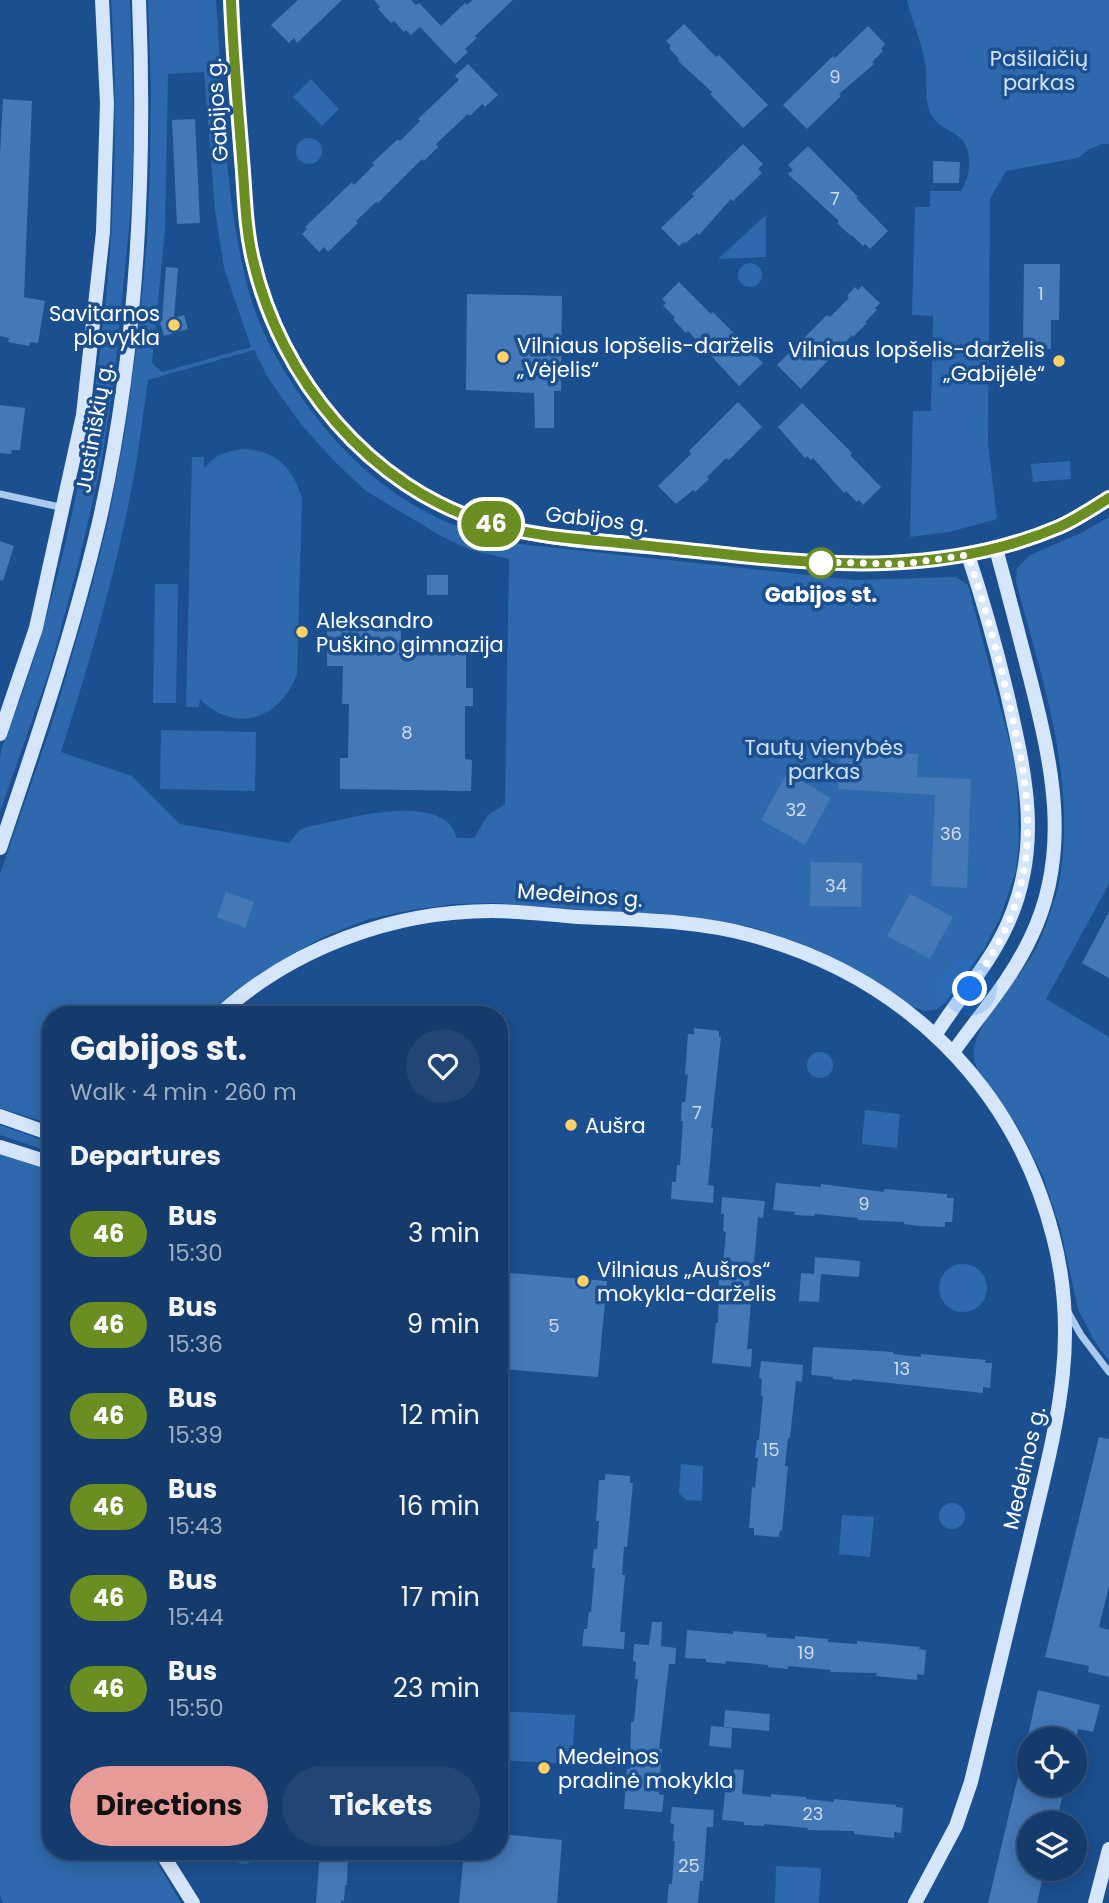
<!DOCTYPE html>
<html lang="en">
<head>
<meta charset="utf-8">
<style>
  body { margin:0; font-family:Poppins,sans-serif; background:#214673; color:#f1f3f6; height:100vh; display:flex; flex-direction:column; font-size:26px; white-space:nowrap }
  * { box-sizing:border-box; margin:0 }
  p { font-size:23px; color:#9dadc1 }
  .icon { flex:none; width:38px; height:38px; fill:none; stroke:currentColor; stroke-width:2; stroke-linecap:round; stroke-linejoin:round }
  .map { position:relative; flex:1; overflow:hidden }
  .sheet { position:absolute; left:42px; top:1006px; width:466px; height:854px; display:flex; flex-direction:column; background:#143b6b; border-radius:28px; box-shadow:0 4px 18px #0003,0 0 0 2px #33557e }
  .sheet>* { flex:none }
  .badge { padding:0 14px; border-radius:23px; font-size:24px; line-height:46px }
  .tools { position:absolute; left:1017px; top:1727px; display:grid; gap:14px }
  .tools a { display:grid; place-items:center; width:70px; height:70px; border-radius:50%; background:#143b6b; box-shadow:0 4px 18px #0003,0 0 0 2px #33557e; font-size:35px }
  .you { position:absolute; width:35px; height:35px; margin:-18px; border:5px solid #fff; border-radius:50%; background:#1a73e8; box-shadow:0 0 0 10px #1a73e833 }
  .map>.badge { position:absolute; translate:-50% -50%; box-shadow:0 0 0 4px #fff }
  h2 { padding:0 28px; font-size:26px; line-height:63px }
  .round { display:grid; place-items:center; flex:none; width:74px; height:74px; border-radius:37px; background:#214673 }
  .overview { display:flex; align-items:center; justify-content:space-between; height:119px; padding:0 28px }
  h1 { font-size:33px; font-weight:700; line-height:52px }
  .button { display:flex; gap:14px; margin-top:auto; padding:14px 28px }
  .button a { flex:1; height:80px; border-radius:42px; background:#e69b98; color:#111; font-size:28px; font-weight:700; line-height:80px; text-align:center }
  .button a+a { background:#214673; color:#f1f3f6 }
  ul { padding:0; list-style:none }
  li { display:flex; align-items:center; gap:21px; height:91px; padding:0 28px }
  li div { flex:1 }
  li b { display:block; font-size:26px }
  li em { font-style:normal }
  li .badge { min-width:77px; font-weight:700; text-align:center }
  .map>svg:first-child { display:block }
</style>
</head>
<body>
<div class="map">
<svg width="1109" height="1903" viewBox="0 0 1109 1903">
  <rect width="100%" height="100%" fill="#1b4f8f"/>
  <path fill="#2e69ad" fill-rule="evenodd" d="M111,0H130L134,126L131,207L114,380L101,465L78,565L49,672L0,812C0,795 0,776 0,759C2,738 17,710 24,689C41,639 55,588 67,536C107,363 123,178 111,0Z
    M148,0H216C223,96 224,196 248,289C258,326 275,358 296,389C349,469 416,521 510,543L855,580L956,577L968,585L1012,751L1017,781L1019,840L1016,871L1000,918L984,949L944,1004L937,1009L925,1011L913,1007L826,955L794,941L755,928L714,920L496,903L454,904L412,910L369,919L328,935L296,952L263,972L208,1015H51V1124L0,1108V874L55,714L90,593L109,517L125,432L139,328L147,240L150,166L151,85ZM204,72L215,210L224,268L251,347L162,372L152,363L165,230L168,74ZM254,350L268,378L301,424L334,461L366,491L443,537L471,550L509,559L505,804L488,815L474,838H457C454,832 452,824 445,820C413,799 346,819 311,826L300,830L289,843L180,824L132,776L61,752C90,661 117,569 134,476C140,444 143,412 148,380Z
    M907,0H1109V144H1101L1088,150L1078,158L1006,171L990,199L988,443L997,519L949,532L910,537L913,411H931L933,316L912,315L915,207H930V191H961C971,176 974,148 958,136C947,128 935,125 930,112C924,97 928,78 925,63C922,42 912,21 907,0Z
    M311,79L339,109L322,126L293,97Z
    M296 151a13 13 0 1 1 26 0a13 13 0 1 1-26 0Z
    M766,215V257L718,259Z
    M738 275a12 12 0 1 1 24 0a12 12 0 1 1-24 0Z
    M247,449C279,453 292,468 302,498L297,674C280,719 236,735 200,699L199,707H186L192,457H204V469C214,454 230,450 247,449Z
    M1070,461L1071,479L1033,482L1031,464Z
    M1109,517V884L1046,999L1109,1037V1361L1094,1340L1078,1309L1061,1231L1043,1176L1017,1125L977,1069C975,1062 972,1056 974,1049C979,1017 1019,980 1035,950C1044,933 1050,913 1056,895C1062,875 1063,853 1064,832C1066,746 1038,664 1016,582L1017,568L1030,555L1083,532Z
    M155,584H178L176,703H153Z
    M161,730L256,732L255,791L160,789Z
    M807 1065a13 13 0 1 1 26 0a13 13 0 1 1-26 0Z
    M865,1110L900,1114L897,1148L862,1144Z
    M0,1125L51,1143V1152L0,1135Z
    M0,1154L51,1171V1852H151L181,1903H3L0,1896Z
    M939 1288a24 24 0 1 1 48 0a24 24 0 1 1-48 0Z
    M681,1464L703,1466L702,1501L686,1500L679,1493Z
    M939 1516a13 13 0 1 1 26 0a13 13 0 1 1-26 0Z
    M842,1515L874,1517L870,1557L839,1554Z
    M499,1711L575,1715L572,1764L499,1760Z
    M226,1852H264C253,1866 236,1869 226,1852Z
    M776,1866L821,1868L819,1903H775Z"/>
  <path fill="#4478b7" d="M298,0H342L297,43L294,38L289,43L271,25Z
    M374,0H411L416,5L419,3L441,26L465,3L467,5L473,0H513L475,36L477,38L465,49L468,52L455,64L420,27L411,35L406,30L404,32L394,21L391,23L378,9L380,7Z
    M684,24L716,57L719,55L768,105L743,128L710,94L712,92L678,61L679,59L669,48L671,46L666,41Z
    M868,26L885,44L881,49L883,51L872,62L874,64L839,94L841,96L807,129L783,105L833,56L835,58Z
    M468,64L498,95L485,107L482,104L470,116L468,114L436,144L438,147L424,161L422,159L378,203L376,202L356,221L358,223L328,252L324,247L319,252L302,234L307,229L305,227L352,182L354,185L374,165L372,163L398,139L400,141L420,121L418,119L459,80L455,76Z
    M3,99L32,101L24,297L45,301L38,343L30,342L29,346L8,342L9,338L0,336V153Z
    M195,119L200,223L177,224L172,120Z
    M743,144L763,164L758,169L762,173L733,201L731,199L699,235L697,233L686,243L684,242L679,246L661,228L694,196L692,194Z
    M808,146L858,197L856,198L888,231L870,249L865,244L863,246L852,235L851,236L837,223L839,221L788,174L793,170L788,165Z
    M933,161L960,162L959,183H933Z
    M1024,264H1060L1059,320H1051V349H1023Z
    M166,267L178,268L174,318L184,315L188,329L164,336L160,322L162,321Z
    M679,282L711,314L713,312L763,363L739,386L688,331L686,333L673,319L675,317L663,306L666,303L662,299Z
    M862,286L880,303L875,308L877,310L865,322L867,323L853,337L852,335L801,389L777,365L827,315L830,317L849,298L847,296L855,287L858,290Z
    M467,294L562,296L561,391H554V428H535L534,393L466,390Z
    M738,402L762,427L729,460L726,458L707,477L709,479L695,492L693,490L676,504L658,486L691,454L689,451Z
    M802,403L852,453L850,455L881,487L863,505L859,500L857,502L846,491L844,493L813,458L811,460L807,456L805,458L778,427Z
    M0,405L25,408L20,450H12L11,454L0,453Z
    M0,541L14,546L3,581L0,580Z
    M427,575H448V595H427Z
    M327,627L401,629V644L466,645V688H473V706H465V759L472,760L471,791L340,789V758H348L349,704H342L343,666H327Z
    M840,750L918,754L917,777L971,779L967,888L931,886L935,795L838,789Z
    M787,773L831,798L805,845L761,820Z
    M811,862L862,863L861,907L810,906Z
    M226,892L254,902L245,928L217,917Z
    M910,894L953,917L930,959L887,936Z
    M1109,912V978L1082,963Z
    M694,1028L719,1031V1037H721L711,1128H713L708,1185L714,1186L713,1203L671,1199L672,1182H676L677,1165H680L683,1121H681L682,1102H685L688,1075L685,1074L688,1034H694Z
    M776,1183L821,1187V1184L884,1192V1189L947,1194V1198H954L952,1222H945V1227L920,1226L904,1224V1222L858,1220V1218L815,1214L814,1216L794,1215L795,1212L773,1210Z
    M722,1197L765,1201L763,1218L758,1217L753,1274H750L748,1302H751L747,1349H752L751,1367L712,1363L716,1323H718L719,1275L722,1276L726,1232L723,1231L724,1214H721Z
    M815,1257L860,1261L859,1277L821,1274L819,1302L799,1301L801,1273L816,1274H814Z
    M510,1273L607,1281L598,1377L502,1369Z
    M813,1347L893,1352V1354L921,1357V1354L986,1360L985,1363H992L990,1388L983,1387V1393L852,1379V1381L833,1379V1377L811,1375Z
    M761,1361L803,1365L802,1382L796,1381L790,1438H788L785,1466H788L782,1531L780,1530L779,1537L754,1535V1528H749L752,1487L755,1488L758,1458H755L757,1440H759L763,1396H761L762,1379L759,1378Z
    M1099,1437L1109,1439V1586L1099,1627L1109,1630V1677L1088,1672L1089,1666L1045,1657Z
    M605,1474L630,1476V1483H633L627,1547H624L622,1575H625L620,1632H625L624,1649L582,1646L584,1629H587L589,1612H591L595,1568H592L594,1549H597L599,1521H596L599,1480H605Z
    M652,1622H662L661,1646L676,1648L675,1664H669L659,1749H662L659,1794L664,1795L662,1812L624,1809L627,1769H630L631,1722H634L638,1679H635L636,1662L633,1661L634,1644L649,1645Z
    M687,1630L733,1634V1631L767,1634L766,1637L795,1639V1636L828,1639V1642L857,1644V1641L920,1647L919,1649L926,1650L924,1675L917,1674V1680L876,1676L877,1673L830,1672L831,1670L788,1666V1669L768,1667V1665L726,1661L725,1664L706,1662V1659L685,1658Z
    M1038,1690L1100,1705L1093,1732L1078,1729L1076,1740H1027Z
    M725,1710L770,1714L769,1731L724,1727Z
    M711,1726L732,1728L731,1748L709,1746Z
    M1024,1751H1029V1785H1065L1056,1824H1029V1869H1045L1037,1903H988Z
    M734,1769L744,1770L742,1794L771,1797V1794L806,1797V1799L834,1802V1799L896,1805V1807L903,1808L901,1833L894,1832V1838L854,1834V1831L807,1830L808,1828L764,1824V1826L744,1825V1822L722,1820L725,1792L731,1793Z
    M672,1807L714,1810L713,1827H707L703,1881H700L698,1903H667L669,1884H672L675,1841H673L674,1824L670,1823Z
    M499,1834L562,1840L557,1903H459L464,1852H499Z
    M320,1852H348L347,1885H345L344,1901L341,1900V1903H316Z"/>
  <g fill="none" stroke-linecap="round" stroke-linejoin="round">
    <path stroke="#a9c9ee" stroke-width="7" d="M0,494L64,508
      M1068,1312L1081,1335L1109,1372"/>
    <path stroke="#d6e6fa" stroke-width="14" d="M231,0C233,51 237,102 241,152C244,188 245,225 253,260C281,378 370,488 488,523C558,545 642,545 715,553C831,567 949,574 1059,527C1077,519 1093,508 1109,498
      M0,734L36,628L83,415L103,232L107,104L102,0
      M0,848C37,739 74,630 100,518C138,348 146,173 139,0
      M219,1015C292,948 393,911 492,911C521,911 550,915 578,917C635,920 695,920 750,935C901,975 1014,1084 1053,1236C1082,1347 1053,1437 1028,1545C1009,1624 990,1703 971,1782L956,1826L915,1903
      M936,1034C960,996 990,964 1008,923C1043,845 1025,772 1007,693C996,647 983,600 968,555
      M954,1051C981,1013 1011,980 1031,937C1072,852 1052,764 1030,678C1019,635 1008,592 996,549
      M0,1116L51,1134
      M0,1147L51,1163
      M161,1852L193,1903
      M1095,1903L1109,1849"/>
  </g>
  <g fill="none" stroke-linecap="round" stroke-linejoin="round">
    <g stroke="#fff" stroke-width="16">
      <path id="line" d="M231,0C233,53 238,106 242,159C245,193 245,227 253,260C280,378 370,488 488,523C531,536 576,539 620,543C652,546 683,550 715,553C831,567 949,574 1059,527C1077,519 1093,508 1109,498"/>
    </g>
    <use href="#line" stroke="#6b8e23" stroke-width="10"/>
    <path stroke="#fff" stroke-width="7" stroke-dasharray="0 12.6" d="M821,563L817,562L902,564L968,555C984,602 997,651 1008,699C1024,766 1038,831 1017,899C1007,932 989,960 970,989"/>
  </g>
  <g fill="#ffd166" stroke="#1b4f8f" stroke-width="2.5">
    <circle cx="174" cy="325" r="7"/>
    <circle cx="503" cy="357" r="7"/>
    <circle cx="1059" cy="361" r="7"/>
    <circle cx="302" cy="632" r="7"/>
    <circle cx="571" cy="1125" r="7"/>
    <circle cx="583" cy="1281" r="7"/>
    <circle cx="544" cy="1768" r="7"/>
  </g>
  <circle fill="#fff" stroke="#6b8e23" stroke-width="3.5" cx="821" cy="563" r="14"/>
  <g text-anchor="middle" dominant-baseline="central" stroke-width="7" stroke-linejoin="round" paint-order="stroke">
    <g font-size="18" fill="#d0dded">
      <text x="835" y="76">9</text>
      <text x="835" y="198">7</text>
      <text x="1041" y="293">1</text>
      <text x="407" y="732">8</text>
      <text x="796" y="809">32</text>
      <text x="951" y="833">36</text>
      <text x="836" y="885">34</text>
      <text x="697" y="1112">7</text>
      <text x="864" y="1203">9</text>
      <text x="554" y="1325">5</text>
      <text x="902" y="1368">13</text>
      <text x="771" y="1449">15</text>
      <text x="806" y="1652">19</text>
      <text x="813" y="1813">23</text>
      <text x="689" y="1865">25</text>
    </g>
    <g font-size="21" fill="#cfe3fa" stroke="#1b4f8f">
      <text x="1039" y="58">Pašilaičių<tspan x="1039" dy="24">parkas</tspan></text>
      <text x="824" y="747">Tautų vienybės<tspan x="824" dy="24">parkas</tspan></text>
    </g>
    <g font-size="21" fill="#fff" stroke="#1b4f8f">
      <text transform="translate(217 110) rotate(-94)">Gabijos g.</text>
      <text transform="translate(94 428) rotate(-80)">Justiniškių g.</text>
      <text transform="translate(597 519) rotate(6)">Gabijos g.</text>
      <text transform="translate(580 895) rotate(4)">Medeinos g.</text>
      <text transform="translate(1024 1468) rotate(-77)">Medeinos g.</text>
    </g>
    <g font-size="21" fill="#fff" stroke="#1b4f8f" text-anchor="start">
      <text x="160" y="313" text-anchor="end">Savitarnos<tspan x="160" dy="24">plovykla</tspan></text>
      <text x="517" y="345">Vilniaus lopšelis-darželis<tspan x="517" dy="24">„Vėjelis“</tspan></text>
      <text x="1045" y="349" text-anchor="end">Vilniaus lopšelis-darželis<tspan x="1045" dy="24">„Gabijėlė“</tspan></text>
      <text x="316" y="620">Aleksandro<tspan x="316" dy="24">Puškino gimnazija</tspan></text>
      <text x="585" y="1125">Aušra</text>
      <text x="597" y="1269">Vilniaus „Aušros“<tspan x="597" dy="24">mokykla-darželis</tspan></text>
      <text x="558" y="1756">Medeinos<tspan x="558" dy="24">pradinė mokykla</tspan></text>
    </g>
    <g font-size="21" font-weight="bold" fill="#fff" stroke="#1b4f8f">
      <text x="821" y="594">Gabijos st.</text>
    </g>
  </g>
</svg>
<div class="tools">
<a><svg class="icon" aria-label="locate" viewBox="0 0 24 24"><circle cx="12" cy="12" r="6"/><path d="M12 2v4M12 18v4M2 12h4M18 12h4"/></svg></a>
<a><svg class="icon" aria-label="layers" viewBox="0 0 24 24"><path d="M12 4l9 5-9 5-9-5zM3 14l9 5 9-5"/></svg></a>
</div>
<div class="you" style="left:970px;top:989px"></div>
<b class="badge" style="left:491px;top:524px;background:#6b8e23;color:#fff">46</b>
<section class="sheet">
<div class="overview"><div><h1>Gabijos st.</h1><p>Walk · 4 min · 260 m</p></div><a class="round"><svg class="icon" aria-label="heart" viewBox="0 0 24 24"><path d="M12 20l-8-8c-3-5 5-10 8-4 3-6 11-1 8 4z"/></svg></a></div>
<h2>Departures</h2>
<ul>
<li><span class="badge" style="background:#6b8e23;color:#fff">46</span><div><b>Bus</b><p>15:30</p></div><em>3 min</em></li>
<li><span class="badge" style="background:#6b8e23;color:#fff">46</span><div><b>Bus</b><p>15:36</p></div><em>9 min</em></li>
<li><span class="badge" style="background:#6b8e23;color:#fff">46</span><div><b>Bus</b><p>15:39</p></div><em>12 min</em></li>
<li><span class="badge" style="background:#6b8e23;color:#fff">46</span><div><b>Bus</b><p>15:43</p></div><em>16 min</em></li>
<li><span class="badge" style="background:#6b8e23;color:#fff">46</span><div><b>Bus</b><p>15:44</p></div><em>17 min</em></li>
<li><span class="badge" style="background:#6b8e23;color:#fff">46</span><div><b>Bus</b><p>15:50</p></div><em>23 min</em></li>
</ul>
<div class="button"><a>Directions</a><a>Tickets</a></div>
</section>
</div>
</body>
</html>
